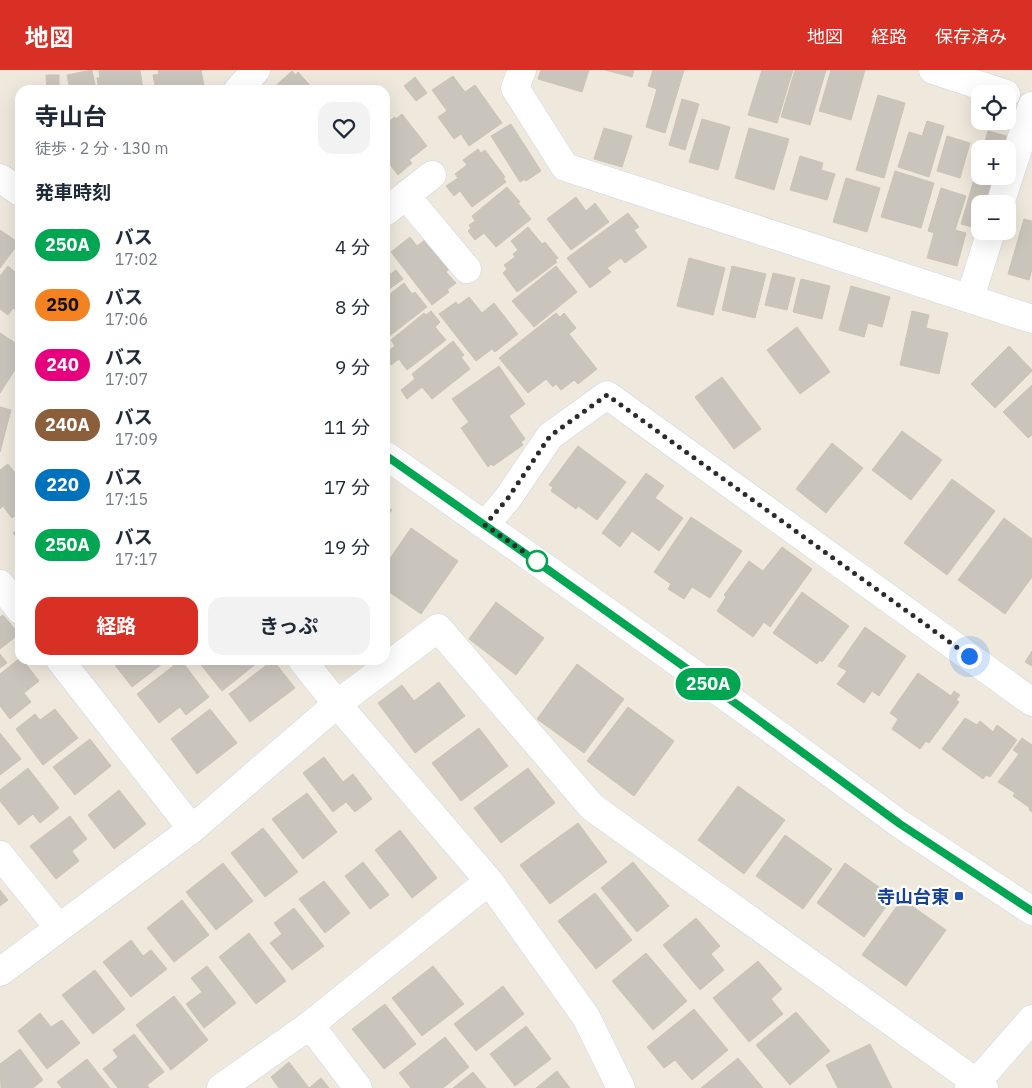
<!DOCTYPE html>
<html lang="ja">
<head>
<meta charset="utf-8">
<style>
  body { margin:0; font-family:"IBM Plex Sans","Noto Sans JP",sans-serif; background:#f2f2f3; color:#1f2937; height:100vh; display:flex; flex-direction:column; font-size:19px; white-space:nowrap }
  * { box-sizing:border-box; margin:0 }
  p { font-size:16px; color:#747a83 }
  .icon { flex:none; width:28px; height:28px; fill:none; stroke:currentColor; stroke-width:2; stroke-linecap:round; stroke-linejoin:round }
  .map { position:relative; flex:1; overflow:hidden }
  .side { position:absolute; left:15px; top:15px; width:375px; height:580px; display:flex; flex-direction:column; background:#fff; border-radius:15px; box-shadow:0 5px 20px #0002 }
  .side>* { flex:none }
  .badge { padding:0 10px; border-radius:16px; font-size:18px; line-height:32px }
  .tools { position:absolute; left:971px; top:15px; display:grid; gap:10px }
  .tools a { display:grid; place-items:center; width:45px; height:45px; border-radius:10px; background:#fff; box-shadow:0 5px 20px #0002; font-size:25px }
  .you { position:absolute; width:25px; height:25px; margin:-12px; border:4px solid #fff; border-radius:50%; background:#1a73e8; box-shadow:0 0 0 8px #1a73e833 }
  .map>.badge { position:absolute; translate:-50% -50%; box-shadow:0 0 0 2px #fff }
  h2 { padding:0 20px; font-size:19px; line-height:45px }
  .round { display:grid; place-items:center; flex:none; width:52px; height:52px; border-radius:15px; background:#f2f2f3 }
  .head { display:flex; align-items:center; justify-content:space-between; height:85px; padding:0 20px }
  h1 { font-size:24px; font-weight:700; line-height:38px }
  .primary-button { display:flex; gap:10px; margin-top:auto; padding:10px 20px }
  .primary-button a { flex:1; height:58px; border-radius:15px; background:#d93025; color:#fff; font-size:20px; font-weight:700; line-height:58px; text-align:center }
  .primary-button a+a { background:#f2f2f3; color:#1f2937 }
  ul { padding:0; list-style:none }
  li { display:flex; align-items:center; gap:15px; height:60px; padding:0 20px }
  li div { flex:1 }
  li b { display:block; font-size:19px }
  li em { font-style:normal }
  li .badge { min-width:55px; font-weight:700; text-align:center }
  header { display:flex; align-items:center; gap:30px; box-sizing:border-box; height:70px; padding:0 25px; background:#d93025; color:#fff }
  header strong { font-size:24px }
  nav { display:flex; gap:28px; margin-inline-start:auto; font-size:18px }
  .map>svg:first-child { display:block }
</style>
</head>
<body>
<header>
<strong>地図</strong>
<nav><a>地図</a><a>経路</a><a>保存済み</a></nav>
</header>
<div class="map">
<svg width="1032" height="1018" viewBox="0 0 1032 1018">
  <rect width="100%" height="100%" fill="#efe8dc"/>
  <path fill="#cac5bc" stroke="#cbc4b5" d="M92,0L96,20H70L67,5Z
    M104,0H140L143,20H99L97,8H100L99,1Z
    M158,0H203H201L205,20H156L153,5L159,4Z
    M541,0H589L582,22L538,9Z
    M605,0H634L632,7Z
    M653,0H684L665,63L646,57L657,19L648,16Z
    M762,0H793L777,53L748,45Z
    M795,0H826L810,55L781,47Z
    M831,0H865L851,50L819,41Z
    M292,1L296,5L298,2L314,20H271Z
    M46,5H59V20H47Z
    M453,6L465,22L475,15L502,53L469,76L461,64L454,69L438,47L447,41L432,20Z
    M415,7L427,23L416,31L404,16Z
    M878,25L905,33L884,108L856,100Z
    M682,29L699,34L685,80L669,75Z
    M402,44L427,76L409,90L412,93L398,105L385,88V54L395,47L396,49Z
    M702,49L730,57L718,100L689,92Z
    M927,51L944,56L929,107L898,97L909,62L922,66Z
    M511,54L541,101L526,111L525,109L520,112L491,66Z
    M604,58L632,66L622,97L594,89Z
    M749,58L789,69L774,120L735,108Z
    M988,61L1010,67L1006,79H983Z
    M947,66L970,73L960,108L937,101Z
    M478,79L481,83L485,80L505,107L503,108L506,112L472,137L460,121L454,126L446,116L458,108L455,104L467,95L463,90Z
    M800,86L823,93L821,100L835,104L827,130L790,120Z
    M980,89V106H998L990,134H980V159L961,154Z
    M895,101L934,113L921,158L881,147Z
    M846,108L880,118L867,162L833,152Z
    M507,117L520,132L518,133L531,149L496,177L484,163L475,170L468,161L471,158L469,155L475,151L472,146Z
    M941,118L966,126L955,160L966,163L957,196L927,188L934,163L928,161Z
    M576,127L586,141L595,133L609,152L571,180L547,149Z
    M628,143L639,157L634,160L647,177L625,193L621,188L607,198L611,202L590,218L567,188Z
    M1024,149L1032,151V199L1029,210L1008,204Z
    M528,157L542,174L545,172L558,188L555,190L557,192L517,222L503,203L507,199L504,195L515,187L513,184L518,180L511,171Z
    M0,160L19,173L0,198Z
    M410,167L417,176L426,169L449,199L446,202L456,213L447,220L449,222L432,235L391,182Z
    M689,188L725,198L713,245L677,236Z
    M20,195V243L13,238L8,245L0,239V206L8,196L15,202Z
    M556,196L577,222L534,257L512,231Z
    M732,196L766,204L755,248L722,240Z
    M396,200L403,209L385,222V202L388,206Z
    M773,203L795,208L787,240L765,235Z
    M801,209L830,216L822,249L793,242Z
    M404,213L412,224L415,222L427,237L388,267L385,264V228Z
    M851,216L890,227L882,257L868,253L864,267L839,260Z
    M469,227L482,243L494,233L518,264L495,282L492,279L476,291L439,244L456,232L458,235Z
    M431,241L440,252L435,257L446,270L407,300L399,289L391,295L385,288V283L395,276L391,270L424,243L426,245Z
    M912,241L929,245L926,258L948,263L939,304L900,295Z
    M556,243L560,247L564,243L576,258L569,264L597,299L578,314L574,310L561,320L556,314L553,317L546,309L528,323L499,288Z
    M797,257L830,302L800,324L767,280Z
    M0,263L20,276V292L0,323Z
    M453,271L464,285L461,287L470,299L432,329L422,317L407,329L401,320L415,309L412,304Z
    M1009,276L1032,300V301L995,338L971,314Z
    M499,296L525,334L509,346L525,369L521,372L523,375L493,396L491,394L488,397L461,358L469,352L452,329Z
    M722,307L761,359L734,379L695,327Z
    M1032,315V365L1028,368L1003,342Z
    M0,337L11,340L0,382Z
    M902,361L942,390L911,430L872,400Z
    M832,373L863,398L826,443L796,419Z
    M578,376L626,412L597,450L578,436L576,439L551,421L553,417L549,415Z
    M8,394L20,409V442L12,448L3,436L0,439V400Z
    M646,403L664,416L655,428L683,448L659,481L632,461L620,477L602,463Z
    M952,409L995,441L947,505L904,473Z
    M385,435L392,440L385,449Z
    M691,447L742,481L710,528L692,517L684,529L668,519L671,514L654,502Z
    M1004,448L1032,469V507L1005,544L958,510Z
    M20,457V472L13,463Z
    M411,458L458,491L421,544L385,519V496Z
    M782,477L812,499L770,557L764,552L753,567L717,541L726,527L724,525L749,491L763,501Z
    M802,522L849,556L822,592L820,590L817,594L773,563Z
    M496,532L544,568L516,605L469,569Z
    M3,545L19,564L0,579V547Z
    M865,557L906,586L879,626L872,621L864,633L837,614L847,601L838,596Z
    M1032,581V596L1025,592Z
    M0,584L7,593L0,598Z
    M20,588V590H23L39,611L24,623L31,632L10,649L0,636V604Z
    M111,590H165L166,591L132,617Z
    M181,590L209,627L186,645L180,637L159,653L137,624Z
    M197,590H254L257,593L222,621Z
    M273,590L295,618L250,652L229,624Z
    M577,594L624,629L584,683L537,649Z
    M918,603L951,626L954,621L960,625L956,630L959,632L929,673L926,671L920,679L892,659L898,649L890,643Z
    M439,612L465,646L415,683L378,633L402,615L414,631Z
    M628,637L674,671L634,726L587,691Z
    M55,639L78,668L43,695L16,659L35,644L40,650Z
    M210,639L237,673L197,704L171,669Z
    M965,648L977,655L980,651L993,662L997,655L1017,670L990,707L986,705L983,709L942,679Z
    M479,658L508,696L461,731L432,693Z
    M0,663L21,689L0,705Z
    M1022,668L1032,675V742L1029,740L1030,738L1013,726L1015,723L998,712L1019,684L1013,680Z
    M90,669L111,696L75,725L53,697Z
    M324,687L343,712L353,704L372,729L355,742L346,732L333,742L303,703Z
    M28,698L59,738L40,753L33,744L19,755L0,731V720Z
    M528,698L555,733L501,773L474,738Z
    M738,716L785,750L744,804L698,770Z
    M119,720L146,754L114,779L88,745Z
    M307,723L337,762L303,789L272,749Z
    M70,746L87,769L72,781L79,791L56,809L30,776Z
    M578,753L607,792L550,834L520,795Z
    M263,758L298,802L265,827L231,783Z
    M400,760L437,808L412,828L375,780Z
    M785,765L832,799L803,839L756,806Z
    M363,792L389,825L370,839L345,806Z
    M633,792L669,836L637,862L601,818Z
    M223,793L253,831L216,860L186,822Z
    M845,793L893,827L864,867L817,833Z
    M324,811L350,843L325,863L299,829Z
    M0,820L8,830L0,836Z
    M595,823L632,870L596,899L558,851Z
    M902,829L946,860L906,916L862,885Z
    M182,830L209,865L174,892L147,858Z
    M294,838L324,876L292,900L270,873L282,864L274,853Z
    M696,848L720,876L711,884L724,900L700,920L663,875Z
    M249,863L286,911L256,934L219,887Z
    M131,870L143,886L151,880L167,899L131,927L103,892Z
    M646,883L687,931L653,960L612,911Z
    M758,891L782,919L771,929L783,944L749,972L713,928Z
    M207,896L236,933L204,958L186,934L202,922L191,908Z
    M433,896L464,934L422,966L392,928Z
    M95,900L125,939L93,964L62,925Z
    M503,916L524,944L476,981L454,954Z
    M174,926L208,970L171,1000L136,955Z
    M385,934L416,974L384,999L352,959Z
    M694,939L728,980L692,1010L675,990L664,998L647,977Z
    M796,942L830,981L790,1015L756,975Z
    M40,943L51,957L62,950L80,973L47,999L18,961Z
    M526,956L551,989L515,1016L490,984Z
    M134,964L164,1002L147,1015L149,1018H118L103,999L118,987L113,980Z
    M445,967L469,997L443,1018H411L399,1003Z
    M870,974L892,1018H838L826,995Z
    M20,979L43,1010L33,1018H1L0,994Z
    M738,988L763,1018H701Z
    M87,989L110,1018H62L57,1012Z
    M289,992L309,1018H279L271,1007Z
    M557,1001L570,1018H536Z
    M473,1002L486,1018H453Z
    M321,1008L329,1018H309Z"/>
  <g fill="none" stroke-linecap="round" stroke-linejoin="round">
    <g stroke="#d1d4e6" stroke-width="29">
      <path id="minor" d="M522,0L515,18L565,97L1032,249
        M933,0L1006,24
        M238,20L256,0
        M0,108L20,122
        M406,126L467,199
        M1000,134L1032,36
        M385,142L432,105
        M970,228L991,161
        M385,385L533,489L742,638L900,754L1032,841
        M485,455L508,428L550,366L607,325L1032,632
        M0,514L20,540
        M60,590L192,759
        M302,590L337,634L489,811L586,947L621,1018
        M0,785L59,858
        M0,902L192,759L337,634L438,558L592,737L984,1018
        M310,955L358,1018
        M221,1018L310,955L489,811
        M969,1018L976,1013L1032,949"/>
    </g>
    <use href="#minor" stroke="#fff" stroke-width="28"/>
  </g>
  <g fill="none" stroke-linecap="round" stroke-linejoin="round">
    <g stroke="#fff" stroke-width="11">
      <path id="line" d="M385,385L533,489L742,638L900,754L1032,841"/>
    </g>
    <use href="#line" stroke="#00a651" stroke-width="8"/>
    <path stroke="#2b2b2b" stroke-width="5" stroke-dasharray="0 9" d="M537,491L485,455L508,428L550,366L607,325L969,586"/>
  </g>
  <circle fill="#fff" stroke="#00a651" stroke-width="2.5" cx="537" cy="491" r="10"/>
  <rect fill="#1a4fb4" stroke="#fff" stroke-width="2" x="954" y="821" width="10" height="10" rx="2.5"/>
  <g text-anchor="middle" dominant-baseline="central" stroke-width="4.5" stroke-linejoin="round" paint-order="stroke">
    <g font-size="18" font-weight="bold" fill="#164399" stroke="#fff" text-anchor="end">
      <text x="949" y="826">寺山台東</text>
    </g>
  </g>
</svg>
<div class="tools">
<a><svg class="icon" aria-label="locate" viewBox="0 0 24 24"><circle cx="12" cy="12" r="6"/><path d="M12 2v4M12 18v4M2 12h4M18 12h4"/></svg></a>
<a>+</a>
<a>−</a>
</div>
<div class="you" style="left:969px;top:586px"></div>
<b class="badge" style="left:708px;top:614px;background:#00a651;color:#fff">250A</b>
<section class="side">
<div class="head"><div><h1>寺山台</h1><p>徒歩 · 2 分 · 130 m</p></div><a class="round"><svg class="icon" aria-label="heart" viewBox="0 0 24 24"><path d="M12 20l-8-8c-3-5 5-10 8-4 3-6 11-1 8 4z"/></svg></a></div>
<h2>発車時刻</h2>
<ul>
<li><span class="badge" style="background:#00a651;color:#fff">250A</span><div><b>バス</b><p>17:02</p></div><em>4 分</em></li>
<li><span class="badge" style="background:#f58220;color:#111">250</span><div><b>バス</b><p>17:06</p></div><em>8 分</em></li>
<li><span class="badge" style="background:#e6007e;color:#fff">240</span><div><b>バス</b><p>17:07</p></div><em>9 分</em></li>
<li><span class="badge" style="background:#8b5e3c;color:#fff">240A</span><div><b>バス</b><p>17:09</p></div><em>11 分</em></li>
<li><span class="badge" style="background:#0072bc;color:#fff">220</span><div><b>バス</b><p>17:15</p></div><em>17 分</em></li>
<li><span class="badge" style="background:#00a651;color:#fff">250A</span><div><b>バス</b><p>17:17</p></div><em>19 分</em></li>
</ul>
<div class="primary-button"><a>経路</a><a>きっぷ</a></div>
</section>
</div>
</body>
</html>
